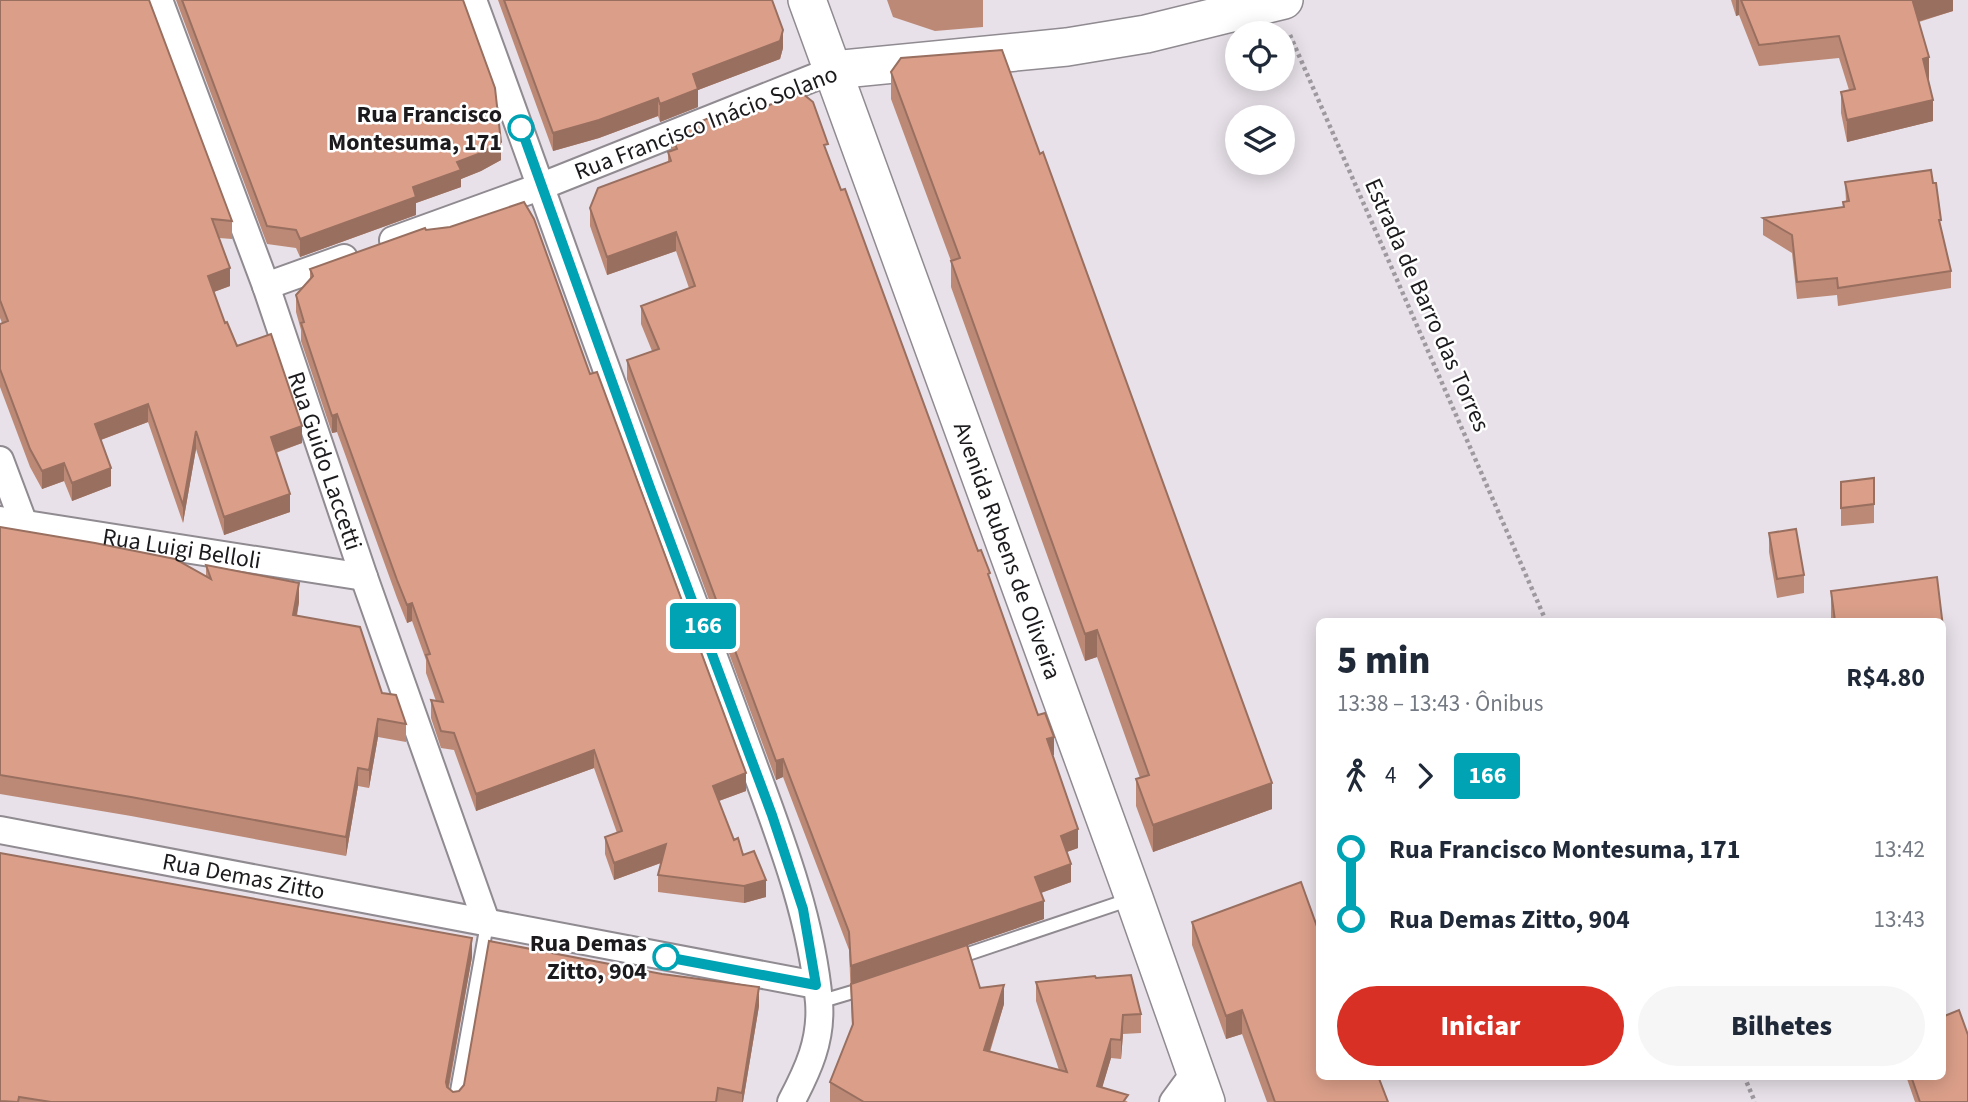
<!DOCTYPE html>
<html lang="pt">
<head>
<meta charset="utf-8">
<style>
  body { margin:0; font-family:"Source Sans 3",sans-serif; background:#f6f6f7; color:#1f2937; height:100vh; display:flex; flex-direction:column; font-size:26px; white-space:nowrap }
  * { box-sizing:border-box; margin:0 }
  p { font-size:23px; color:#747a83 }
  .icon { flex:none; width:38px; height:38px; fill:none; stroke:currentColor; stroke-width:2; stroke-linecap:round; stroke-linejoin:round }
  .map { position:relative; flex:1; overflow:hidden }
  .drawer { position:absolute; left:1316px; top:618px; width:630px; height:462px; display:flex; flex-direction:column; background:#fff; border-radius:10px; box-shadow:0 4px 18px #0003 }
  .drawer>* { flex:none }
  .badge { padding:0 14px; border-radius:5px; font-size:24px; line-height:46px }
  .fabs { position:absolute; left:1225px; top:21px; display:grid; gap:14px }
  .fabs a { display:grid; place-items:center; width:70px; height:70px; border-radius:50%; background:#fff; box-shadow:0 4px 18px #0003; font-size:35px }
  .map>.badge { position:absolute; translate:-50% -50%; box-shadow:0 0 0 4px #fff }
  .legs { display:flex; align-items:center; gap:10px; height:77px; padding:0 21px; font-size:23px }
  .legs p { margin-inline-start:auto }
  .summary { display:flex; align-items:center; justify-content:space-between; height:119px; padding:0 21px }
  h1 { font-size:38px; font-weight:800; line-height:52px }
  .button { display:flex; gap:14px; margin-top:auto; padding:14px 21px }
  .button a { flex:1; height:80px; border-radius:42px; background:#d93025; color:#fff; font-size:28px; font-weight:800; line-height:80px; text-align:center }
  .button a+a { background:#f6f6f7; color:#1f2937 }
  ul { padding:0 21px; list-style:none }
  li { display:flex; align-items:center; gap:24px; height:70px; font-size:26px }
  li i { display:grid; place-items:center; width:10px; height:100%; margin:0 9px; background:currentColor }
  li i::after { content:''; width:18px; height:18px; margin:-9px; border:5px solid; border-radius:50%; background:#fff }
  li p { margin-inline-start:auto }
  li:first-child i { background:linear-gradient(#0000 50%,currentColor 0) }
  li:last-child i { background:linear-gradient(currentColor 50%,#0000 0) }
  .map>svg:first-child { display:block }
</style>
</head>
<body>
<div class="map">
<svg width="1968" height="1102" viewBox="0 0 1968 1102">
  <rect width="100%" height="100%" fill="#e8e1e9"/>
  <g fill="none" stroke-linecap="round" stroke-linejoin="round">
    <g stroke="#908a91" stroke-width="16">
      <path id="lane" d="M956,958L1131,899
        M819,1002L866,988
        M455,1102L487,924"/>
    </g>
    <g stroke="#908a91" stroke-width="30">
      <g id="street">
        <path id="s1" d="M159,0L266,286L364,577L487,924"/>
        <path d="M473,0C540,182 603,365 672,546C700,619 727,692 754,766C782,842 812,921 819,1002C822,1040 808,1070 791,1102"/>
        <path d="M393,240L542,186L833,70"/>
        <path d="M266,286L344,258"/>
        <path d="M0,460L24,524"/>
        <path id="s2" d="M0,520L364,577"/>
        <path id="s3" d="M0,830L816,985"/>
        <path d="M1173,1102L1195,1072"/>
      </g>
    </g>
    <g stroke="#908a91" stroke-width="40">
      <g id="secondary">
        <path id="s4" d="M807,0L1134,898L1206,1102"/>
        <path d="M833,70L1067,47L1146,34L1284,0"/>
      </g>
    </g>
    <path stroke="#9e999f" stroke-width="4.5" stroke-dasharray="3.5 3.5" stroke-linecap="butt" d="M1290,35L1546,621
      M1744,1076L1755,1102"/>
    <use href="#lane" stroke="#fff" stroke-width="12"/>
    <use href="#street" stroke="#fff" stroke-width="26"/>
    <use href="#secondary" stroke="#fff" stroke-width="37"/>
  </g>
  <path fill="#bc8976" d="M0,0L232,221V239L219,238L230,286L214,292L225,323L237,346L302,443L276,453L290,512L224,535L196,449L183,523L148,422L101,440L111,486L72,501L64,481L42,489L30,467L0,387V324L2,323L0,318Z
    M176,0H463L501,160L481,171L461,179V187L416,203V215L300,257L296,248L267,244Z
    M498,0H772L783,48L780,59L698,90V107L660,122L658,116L599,138L553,151Z
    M887,0H983V27L935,31L893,17Z
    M1731,0H1953V11L1919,22L1929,79H1928L1933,121L1847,142L1841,113V92L1849,90L1839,58L1759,66L1739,15L1736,16Z
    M891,72L1272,809L1153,852L1136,806V779L1140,778L1097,657L1085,661L951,287V261L891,99Z
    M712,126L828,155L990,581L1038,715L1054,755H1053L1078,848L1067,852L1071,882L1041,893L1044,919L967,945L980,988L1004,1004L990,1052L1059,1070L1036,1001V982L1096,978L1141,1014V1033L1123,1034L1121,1059L1111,1058L1102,1087L1128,1102H830V1082L852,1026L849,950L783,777L776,780L627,379V360L652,351L641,324V306L689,288L676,251L607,275L590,226V208L668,162V152L671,151V133Z
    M1845,182L1941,230L1951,271V288L1838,306L1837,295L1797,299L1792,253L1763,235V218L1843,207V202L1846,201Z
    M426,230L590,374L746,791L719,801L734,840L743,855L766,897L744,903L658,892V875L661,863L614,880L605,854V837L617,833L594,768L476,811L454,750L441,748L431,718V700L436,701L426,673V660L412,621L407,623L397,598L337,432L332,433L301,341V330L296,312V295L310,279V269Z
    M1874,478V523L1841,526V482Z
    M0,527L206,576V565L299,602L297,616L382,693L406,724V742L378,737L369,788L358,786L346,856L131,816L0,794Z
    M1769,533L1804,575V593L1777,598L1769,552Z
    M1937,577L1943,627V654H1942V621H1831V591Z
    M0,853L472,957L449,1088L453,1092L459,1091L759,1006L743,1102H0Z
    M1192,922L1320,1076L1388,1102H1267L1242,1034L1226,1039L1192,945Z
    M1906,1076H1942L1968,1102H1915Z"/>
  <path fill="#996f60" d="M1736,0H1739V15L1736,16Z
    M1920,0H1953V11L1913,23V2Z
    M783,30V48L780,59L698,90V107L660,122V104L693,74Z
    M1929,57V79L1923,80V59Z
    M658,98V116L599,138L553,151V133Z
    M1933,100V121L1847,142V120Z
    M501,142V160L481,171L461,179V187L416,203V215L300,257V239L413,187L457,162Z
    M676,232V251L607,275V257Z
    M230,268V286L208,294V276Z
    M148,404V422L95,442V424Z
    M337,414V432L332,433V416Z
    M302,426V443L271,454V437Z
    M196,431V449L183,523V505Z
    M64,463V481L42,489V471Z
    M111,468V486L72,501V483Z
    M290,494V512L224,535V517Z
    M299,583V602L293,634V615Z
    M412,603V621L407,623V605Z
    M1097,630V657L1085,661V634Z
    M378,719V737L369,788V770Z
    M1054,737V755L1047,757V739Z
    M594,750V768L476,811V794Z
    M783,759V777L776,780V761Z
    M358,768V786L346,856V837Z
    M746,773V791L713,803V786Z
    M1272,783V809L1153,852V825Z
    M1078,829V848L1061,854V836Z
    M666,844V861L614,880V863Z
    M1071,864V882L1035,895V877Z
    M766,880V897L744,903V886Z
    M1044,901V919L851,985V966Z
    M472,938V957L446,1100V1082Z
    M1004,985V1004L984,1069V1050Z
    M759,987V1006L743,1102H742V1093Z
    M1242,1010V1034L1226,1039V1016Z
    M1123,1015V1034L1121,1059V1040Z
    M1111,1039V1058L1098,1102L1097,1086Z"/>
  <path fill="#db9f89" stroke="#996f60" stroke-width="2" d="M0,0H149L232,221L212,219L230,268L208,276L225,323L227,322L237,346L271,334L302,426L271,437L290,494L224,517L196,431L183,505L148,404L95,424L111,468L72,483L64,463L42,471L30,449L0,369V324L8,321L0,300Z
    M182,0H463L495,88L501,142L481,153L457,162L461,170L413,187L416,197L300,239L296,230L267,226Z
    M504,0H772L783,30L780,41L693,74L698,89L660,104L658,98L599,120L553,133Z
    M1741,0H1920L1913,2L1929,57L1923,59L1933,100L1847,120L1841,92L1855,89L1839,36L1759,45Z
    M1002,50L1040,154L1043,152L1272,783L1153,825L1136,779L1149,775L1097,630L1085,634L951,261L960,258L891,72L901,58Z
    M802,93L813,102L828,144L824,145L841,190L845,189L969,527L978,551L981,550L990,573L988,574L1038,715L1045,713L1054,737L1047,739L1078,829L1061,836L1071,864L1035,877L1044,901L851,966L849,932L783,759L776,761L627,360L659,349L641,306L695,286L676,232L607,257L590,208L598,188L671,161L668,152L677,149L671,133L709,118L712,126Z
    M1931,170L1933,183H1936L1941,220H1939L1951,271L1838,288L1837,278L1797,282L1792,235L1763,218L1844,207L1843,202L1849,201L1845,182Z
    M524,202L534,219L590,374L597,372L746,773L713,786L734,840L738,838L743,855L754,851L766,880L744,886L658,875L666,844L614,863L605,837L622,831L594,750L476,794L454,733L441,731L431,700L443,702L426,655L430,654L412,603L407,605L397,580L337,414L332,416L301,323L304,322L296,295L313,276L310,269L425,228L426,230L450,227Z
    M1874,478V504L1841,508V482Z
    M0,527L95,543L175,559L211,579L206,565L299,583L293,615L360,627L382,693L396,695L406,724L378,719L369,770L358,768L346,837L131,797L0,775Z
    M1796,529L1804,575L1777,579L1769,533Z
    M1937,577L1943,627H1942V621H1835L1831,591Z
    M0,853L472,938L446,1082L447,1087L453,1092L459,1091L464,1085L489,941L662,974L759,987L742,1093L718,1088L716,1102H51L19,1097L18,1102L0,1101Z
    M1301,882L1320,935V1076H1378L1388,1102H1275L1242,1010L1226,1016L1192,922Z
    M967,945L980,988L1004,985L984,1050L1067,1072L1036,982L1095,976L1096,978L1131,975L1141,1014L1123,1015L1121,1040L1111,1039L1097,1086L1128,1095L1123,1102H864L830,1082L853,1024L851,984Z
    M1959,1010L1968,1035V1102H1920L1911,1076H1942V1017Z"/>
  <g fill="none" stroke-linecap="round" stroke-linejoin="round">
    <g stroke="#fff" stroke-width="16">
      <path id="line-1" d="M521,128L649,485L772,815L803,909L816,985L666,957"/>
    </g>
    <use href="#line-1" stroke="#00a3b4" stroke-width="10"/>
  </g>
  <g fill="#fff" stroke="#00a3b4" stroke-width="3.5">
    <circle cx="521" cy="128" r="12"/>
    <circle cx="666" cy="957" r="12"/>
  </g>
  <g text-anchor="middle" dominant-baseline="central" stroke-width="5" stroke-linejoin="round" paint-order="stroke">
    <g font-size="24" font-weight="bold" fill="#1c1a1d" stroke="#fff" text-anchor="end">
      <text x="502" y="114">Rua Francisco<tspan x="502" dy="28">Montesuma, 171</tspan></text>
      <text x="647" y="943">Rua Demas<tspan x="647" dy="28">Zitto, 904</tspan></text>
    </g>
    <g font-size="24" fill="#1c1a1d" stroke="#fff">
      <text transform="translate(706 123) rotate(-21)">Rua Francisco Inácio Solano</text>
      <text transform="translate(1427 305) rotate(66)">Estrada de Barro das Torres</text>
      <text stroke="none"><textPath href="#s1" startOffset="490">Rua Guido Laccetti</textPath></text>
      <text stroke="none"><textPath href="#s2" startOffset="184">Rua Luigi Belloli</textPath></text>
      <text stroke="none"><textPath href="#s4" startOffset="586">Avenida Rubens de Oliveira</textPath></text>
      <text stroke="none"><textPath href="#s3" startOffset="248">Rua Demas Zitto</textPath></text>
    </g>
  </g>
</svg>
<div class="fabs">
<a><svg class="icon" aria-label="locate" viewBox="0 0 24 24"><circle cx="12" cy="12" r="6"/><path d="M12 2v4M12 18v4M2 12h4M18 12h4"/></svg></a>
<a><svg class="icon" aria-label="layers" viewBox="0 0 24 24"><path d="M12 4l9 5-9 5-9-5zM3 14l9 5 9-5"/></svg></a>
</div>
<b class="badge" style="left:703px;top:626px;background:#00a3b4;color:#fff">166</b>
<section class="drawer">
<div class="summary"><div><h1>5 min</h1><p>13:38 – 13:43 · Ônibus</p></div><b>R$4.80</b></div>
<div class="legs"><svg class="icon" aria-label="walk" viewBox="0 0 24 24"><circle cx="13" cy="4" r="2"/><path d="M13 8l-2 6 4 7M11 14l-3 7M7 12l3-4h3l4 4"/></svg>4<svg class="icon" aria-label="forward" viewBox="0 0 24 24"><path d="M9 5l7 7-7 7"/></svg><b class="badge" style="background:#00a3b4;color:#fff">166</b></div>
<ul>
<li><i style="color:#00a3b4"></i><b>Rua Francisco Montesuma, 171</b><p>13:42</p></li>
<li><i style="color:#00a3b4"></i><b>Rua Demas Zitto, 904</b><p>13:43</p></li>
</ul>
<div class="button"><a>Iniciar</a><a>Bilhetes</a></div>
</section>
</div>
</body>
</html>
